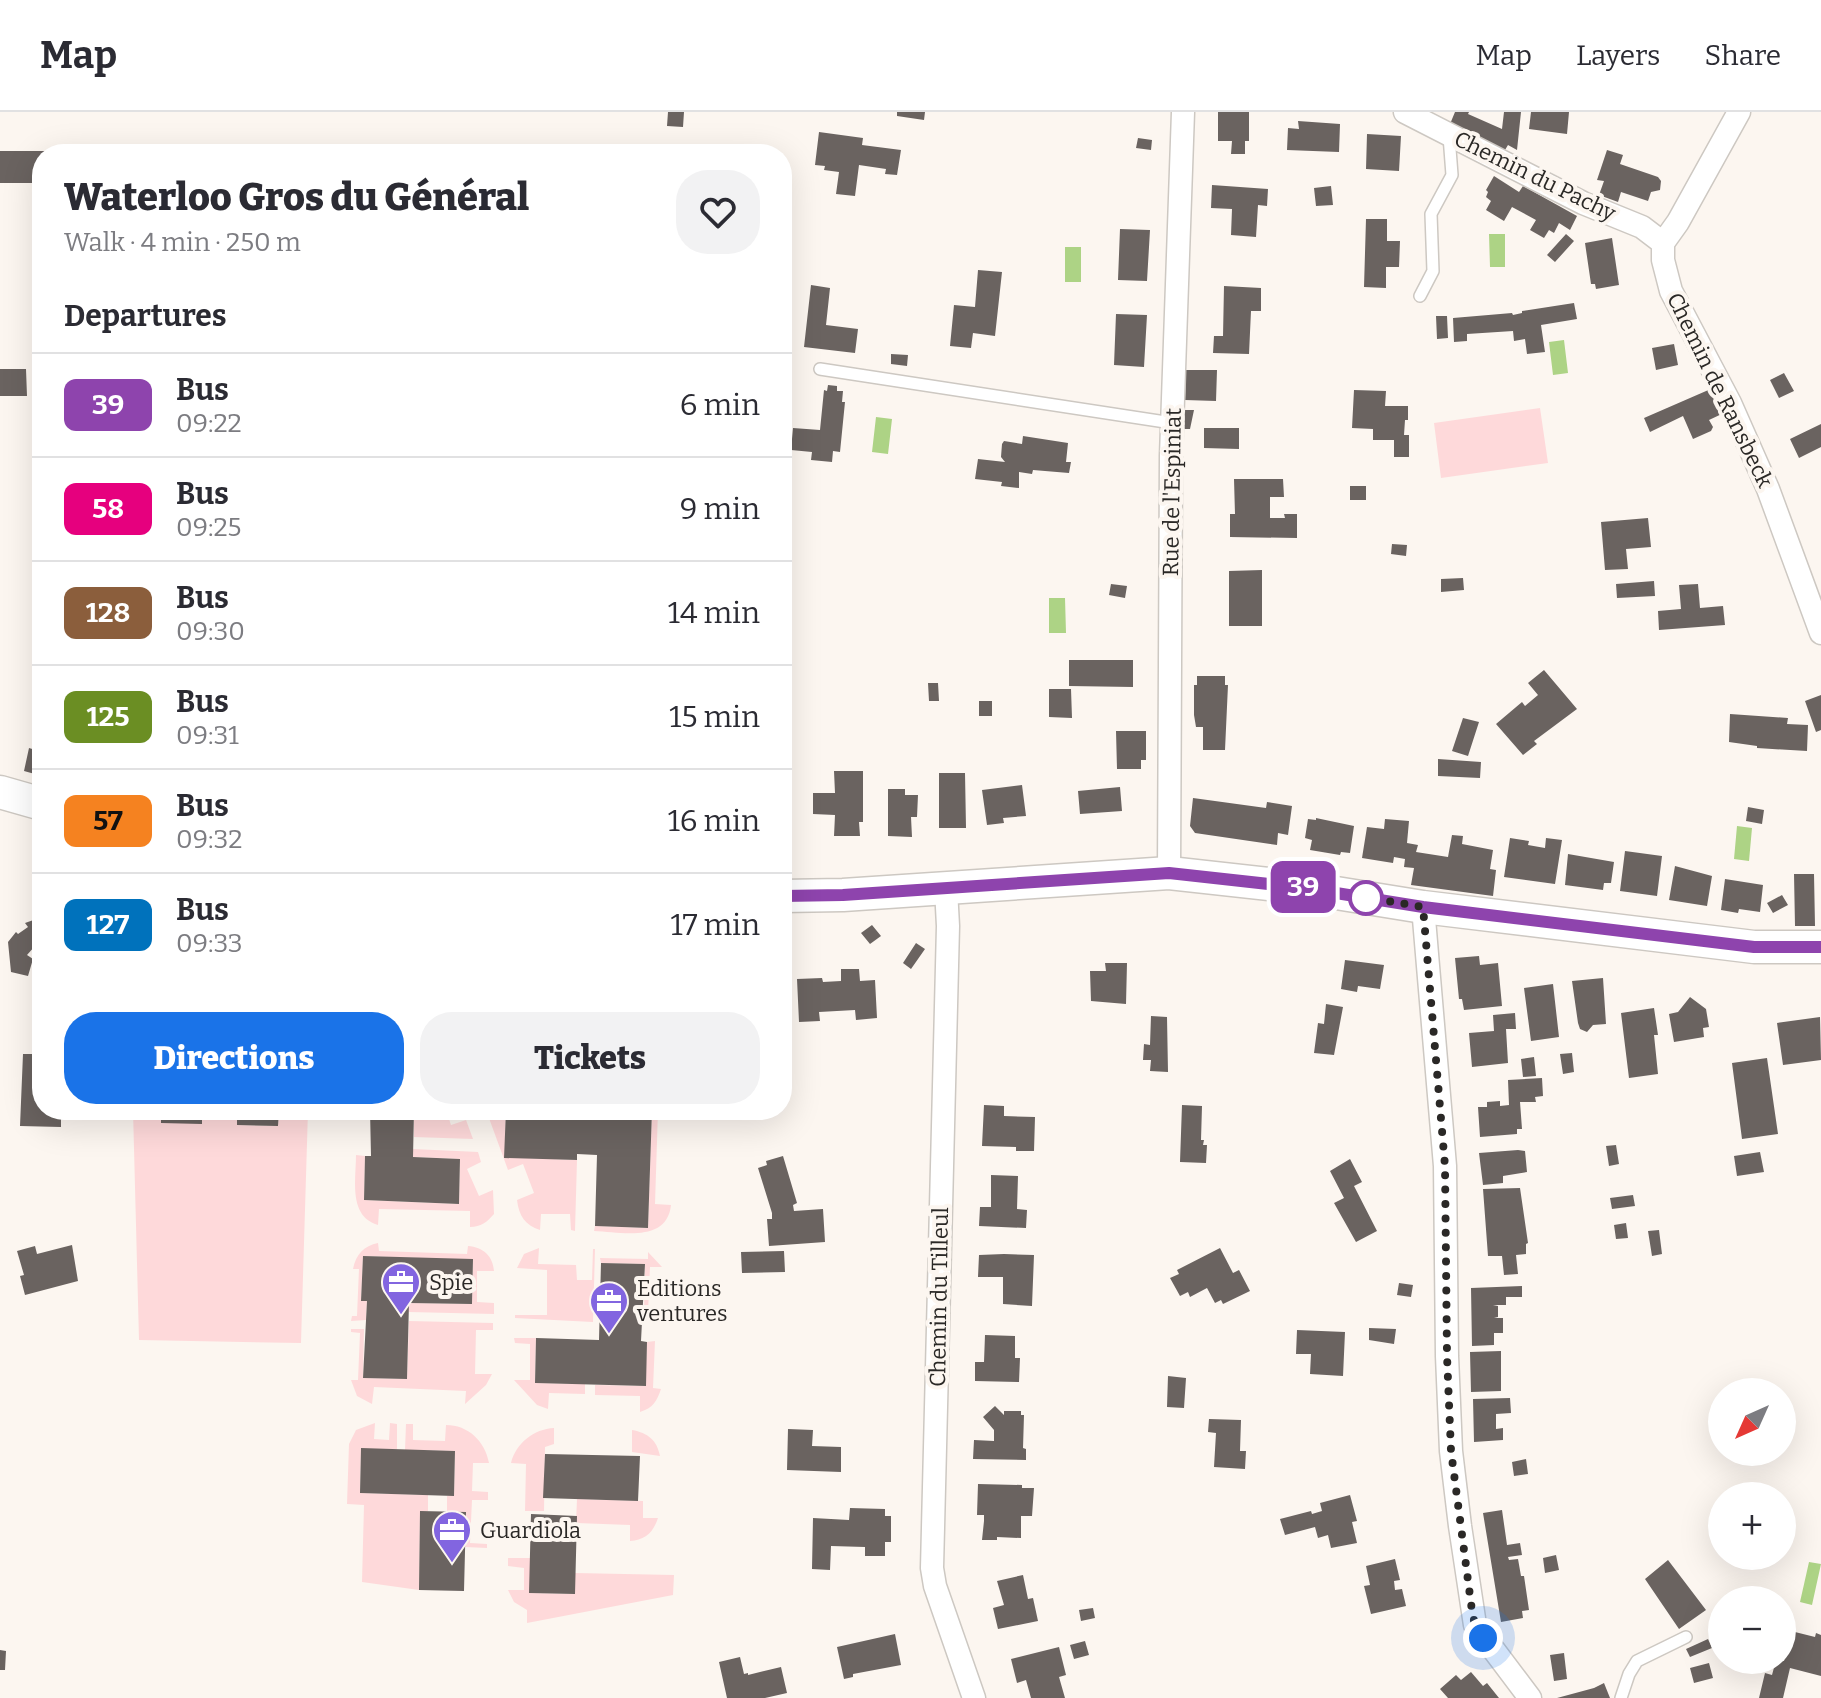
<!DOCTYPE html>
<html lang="en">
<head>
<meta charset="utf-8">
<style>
  body { margin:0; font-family:Bitter,serif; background:#f2f2f3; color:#2b2b33; height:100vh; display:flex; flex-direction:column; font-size:30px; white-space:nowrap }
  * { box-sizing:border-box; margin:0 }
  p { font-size:26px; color:#7c7c81 }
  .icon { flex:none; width:44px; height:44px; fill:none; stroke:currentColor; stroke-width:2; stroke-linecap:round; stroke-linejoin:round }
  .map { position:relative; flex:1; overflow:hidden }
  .sheet { position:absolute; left:32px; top:32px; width:760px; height:976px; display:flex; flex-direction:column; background:#fff; border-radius:32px; box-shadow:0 8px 32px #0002 }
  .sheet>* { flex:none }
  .badge { padding:0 16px; border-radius:12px; font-size:28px; line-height:52px }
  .needle { width:52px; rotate:225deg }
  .buttons { position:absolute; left:1708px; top:1266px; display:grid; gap:16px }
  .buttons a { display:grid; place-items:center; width:88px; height:88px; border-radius:50%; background:#fff; box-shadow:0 8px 32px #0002; font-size:40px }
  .you { position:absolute; width:40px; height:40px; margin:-20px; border:6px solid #fff; border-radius:50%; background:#1a73e8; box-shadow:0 0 0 12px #1a73e833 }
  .map>.badge { position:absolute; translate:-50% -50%; box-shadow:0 0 0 4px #fff }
  h2 { padding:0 32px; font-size:30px; line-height:72px }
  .round { display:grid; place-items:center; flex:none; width:84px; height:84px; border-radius:32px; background:#f2f2f3 }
  .headline { display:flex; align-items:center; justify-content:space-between; height:136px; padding:0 32px }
  h1 { font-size:38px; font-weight:800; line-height:60px }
  .primary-button { display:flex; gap:16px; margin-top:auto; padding:16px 32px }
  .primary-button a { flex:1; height:92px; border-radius:32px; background:#1a73e8; color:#fff; font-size:32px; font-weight:800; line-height:92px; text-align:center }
  .primary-button a+a { background:#f2f2f3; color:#2b2b33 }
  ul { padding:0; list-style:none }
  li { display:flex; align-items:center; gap:24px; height:104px; padding:0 32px; border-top:2px solid #e1e1e2 }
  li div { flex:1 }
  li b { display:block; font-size:30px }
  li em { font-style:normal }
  li .badge { min-width:88px; font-weight:700; text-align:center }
  header { display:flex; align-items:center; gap:48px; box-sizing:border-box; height:112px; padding:0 40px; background:#fff; border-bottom:2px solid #e1e1e2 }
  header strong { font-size:38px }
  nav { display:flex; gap:44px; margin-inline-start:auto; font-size:28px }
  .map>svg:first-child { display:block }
</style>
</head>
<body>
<header>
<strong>Map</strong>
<nav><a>Map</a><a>Layers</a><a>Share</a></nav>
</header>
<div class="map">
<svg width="1821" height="1586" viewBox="0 0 1821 1586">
  <rect width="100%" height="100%" fill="#fcf6f0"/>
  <path fill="#fed9da" d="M1540,296L1548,351L1441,366L1434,311Z
    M133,998H161L202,1011V998H237V1013L278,1014L279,998H308L301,1231L139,1228Z
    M414,998H446L451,1013L466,1008L473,1027L414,1025Z
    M486,998H506L505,1045L577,1048L575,1119L571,1118L570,1102H541L540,1118C525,1113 519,1104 517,1088L534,1081L523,1052L508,1058Z
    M652,998H658L655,1092L671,1093C667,1131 622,1120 594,1119L595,1114L648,1116Z
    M413,1037L478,1040L481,1050L467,1057L479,1084L493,1078L494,1102C487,1110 481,1115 470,1115V1099L379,1097L378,1113C348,1104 356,1068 356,1043L365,1044L364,1088L459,1092L460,1047L413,1045Z
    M378,1131L379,1139L467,1142L468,1134C483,1135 493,1144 494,1159H477V1190L494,1191V1202L409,1200V1191L472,1192L473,1148L363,1144L361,1188L367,1189L366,1208L351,1209L352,1204H357L359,1157H353C356,1142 364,1134 378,1131Z
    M539,1136L538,1152L576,1153L577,1168H592L593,1137H595L593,1210L515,1206V1203H547V1158L517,1156L524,1142Z
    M648,1140L662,1155H650L648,1201H644L645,1152L601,1151L600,1146L648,1147Z
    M409,1209L493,1211V1218H476L475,1262H492L486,1273L465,1292L466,1279L374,1275L372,1292L357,1284L351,1268H358L360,1221L351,1220V1217H364L363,1266L407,1267Z
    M514,1226H536L535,1271L585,1272V1282L549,1281L548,1297L537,1293L514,1268H530V1232L515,1231Z
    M655,1229L653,1276L661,1277C657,1289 653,1296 640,1300V1284L595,1283V1273L645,1274L647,1230Z
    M375,1311L374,1327L389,1328L390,1311L397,1312V1337H361L360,1381L428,1383V1399L420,1400L419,1478L362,1470L364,1393L347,1392L349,1332L356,1318Z
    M406,1312H413V1328L445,1329L446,1313C468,1313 485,1329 489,1351H473L472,1379L488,1380V1388H472L470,1431L487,1432V1436L465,1435L447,1400V1384L454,1383L455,1339L405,1338Z
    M554,1316V1332L545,1335L544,1399H525L526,1352L511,1351C516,1331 534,1317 554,1316Z
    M632,1318C648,1321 657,1328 660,1344L632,1340Z
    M577,1387L643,1389V1406H658C653,1421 645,1428 630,1429V1413L576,1411Z
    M508,1446H530V1481L574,1482L575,1461L674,1463L673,1483L527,1511V1498L514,1490L508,1478H524V1456L508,1454Z"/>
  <path fill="#add385" d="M1489,122H1505V155H1490Z
    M1065,135H1081V170H1065Z
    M1564,228L1568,261L1553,263L1549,230Z
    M876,305L892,307L888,342L872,340Z
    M1049,486H1065L1066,521H1049Z
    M1737,714L1752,716L1749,749L1734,747Z
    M1809,1450L1821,1452L1812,1493L1800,1490Z"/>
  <path fill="#6a6360" d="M668,0H684L683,15L667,14Z
    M897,0H925L924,8L897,4Z
    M1218,0H1249V29H1245V42H1231L1232,29H1218Z
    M1455,0H1469L1468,2L1502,17L1504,0H1521L1517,38L1508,33L1505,38L1450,12Z
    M1531,0H1569L1567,22L1529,17Z
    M1298,9L1340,12L1339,40L1287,38L1288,16L1299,17Z
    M819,20L863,26L862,33L901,38L897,63L885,62L886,57L859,53L855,84L836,82L839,60L824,58L825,54L815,53Z
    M1367,22L1401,24L1399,59L1366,57Z
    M1138,26L1152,28L1151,38L1136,36Z
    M147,33L165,36L182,42H145Z
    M1607,38L1623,43L1620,52L1658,65L1661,69L1660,78L1651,80L1648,89L1621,80L1618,90L1599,83L1604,69L1597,68Z
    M0,39H45V42H42V71H0Z
    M1494,64L1519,80L1523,74L1577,104L1570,118L1559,111L1554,121L1549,118L1544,126L1530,118L1536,108L1512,95L1504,109L1486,98L1491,89L1486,85L1488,80L1486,78Z
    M1212,73L1268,77L1267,94L1258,93L1256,125L1231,123L1232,97L1211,96Z
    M1331,74L1333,93L1316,94L1314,76Z
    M1366,107H1387V129H1400L1399,155H1386V176L1364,175Z
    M1120,117L1150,118L1147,169L1118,168Z
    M1566,122L1574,129L1555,150L1547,143Z
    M1612,126L1619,173L1596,177L1595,172H1591L1585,131Z
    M978,158L1002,160L995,224L973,221L971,236L950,234L954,193L975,195Z
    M811,173L830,176L826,213L858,217L855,241L804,235Z
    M1224,174L1261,176V199H1251L1249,242L1213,241L1214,224H1223Z
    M1574,191L1577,207L1541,213L1545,240L1527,242L1525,227L1514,229L1513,219L1467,222V229L1454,230L1453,206L1512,201L1513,203L1522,201V199Z
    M1116,202L1147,203L1144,255L1114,253Z
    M1436,204H1447L1448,226L1437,227Z
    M1674,232L1678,253L1656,258L1652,236Z
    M891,242L908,243L907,254L891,252Z
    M0,257H26L27,284H0Z
    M1186,258H1217L1216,289L1185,288Z
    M1784,261L1794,279L1779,286L1770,268Z
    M828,273L837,274V279H843L842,290H845L840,340L833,339L832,350L811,348L812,340L791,338L793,316L820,318L824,278L827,279Z
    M1713,276L1726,300L1709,308L1713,315L1711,319L1693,327L1683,304L1650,320L1644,306Z
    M1354,278L1386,279L1385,294H1408V308H1405L1404,323H1409V345H1394V328H1373V317L1352,316Z
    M1184,298H1194L1190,317H1184Z
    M1821,312V335L1799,346L1790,327Z
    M1204,316H1239V337L1204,336Z
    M1023,324L1068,331L1066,350H1071L1069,361L1033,358L1032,362L1019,360V376L1001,374L1002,370L975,367L978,347L1005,350L1001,345L1002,332L1004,329L1022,332Z
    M1234,367H1283L1284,385H1270V406H1285L1284,402H1297V426L1230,425V402H1235Z
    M1350,374H1366V388H1350Z
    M1648,406L1651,435L1626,437L1628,457L1605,458L1601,410Z
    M1392,432L1407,433L1406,444L1391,442Z
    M1262,458V514H1229V459Z
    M1463,466L1464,478L1441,480V467Z
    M1654,469L1655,484L1617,486L1616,472Z
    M1111,472L1127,474L1125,486L1109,483Z
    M1698,472L1700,496L1723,494L1725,513L1659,518L1658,499L1681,497L1679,473Z
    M1069,548H1133V575L1069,574Z
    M1544,558L1577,597L1534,629L1537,632L1523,643L1496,612L1522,590L1525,594L1538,583L1528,571Z
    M1197,564H1225V573H1228L1225,638H1203V615H1196L1194,603V573H1197Z
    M928,571H938L939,589H929Z
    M1049,577H1071L1072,606L1049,605Z
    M1821,583V618L1816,620L1805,589Z
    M979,589H992V604H979Z
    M36,593H42V638L32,636Z
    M1730,602L1788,606L1787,612L1808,613L1807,639L1757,636V634L1729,630Z
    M1463,606L1479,610L1468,644L1452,639Z
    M1116,619H1146V648H1141V657H1117Z
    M29,636L42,640V664L24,659Z
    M1438,647L1481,650L1480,666L1438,664Z
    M834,659H863V710H859L860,724H834L835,703L813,702V681H835Z
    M939,661H965L966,716H939Z
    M1022,673L1026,704L1003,706L1004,711L987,713L982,678Z
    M1120,675L1122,699L1080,702L1078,679Z
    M888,677H905V683H918L917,705H911L912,725L888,724Z
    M1193,686L1266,696L1267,690L1292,694L1288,723L1278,721L1277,733L1195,721L1190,714Z
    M1748,695L1764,698L1762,712L1746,709Z
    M1316,706L1354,714L1350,741L1341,740L1340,743L1310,738L1312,728L1305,726L1308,707L1316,708Z
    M1385,707L1409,709L1407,731L1418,733L1416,740L1448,745L1452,723L1463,724L1462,732L1493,738L1490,757L1496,758L1493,784L1411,773L1414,756L1404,755L1405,747L1394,745L1393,751L1362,746L1367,715L1384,717Z
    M1510,726L1529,729L1528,733L1545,736L1546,726L1562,728L1555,772L1504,765Z
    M1625,739L1662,744L1657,784L1620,779Z
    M1568,742L1614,750L1611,771H1604L1603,778L1565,773Z
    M1675,754L1712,764L1707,794L1669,788Z
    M1794,762H1814L1815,814H1795Z
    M1725,767L1763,773L1760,800L1739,797L1738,801L1721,798Z
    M1782,783L1788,793L1773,801L1767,791Z
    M42,805V823L32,832L35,834L27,843L33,847L28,864L11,860L8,830L16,820L18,822L28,815L25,811Z
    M872,813L881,824L870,832L861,821Z
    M916,831L925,837L911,857L903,851Z
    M1479,844L1480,853L1498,851L1502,894L1464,898L1462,887H1459L1455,846Z
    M1345,848L1384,853L1380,877L1358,874L1357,880L1341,877Z
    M1105,851H1127L1126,892L1091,889L1090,859H1106Z
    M841,857H859L860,869L875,868L877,906L856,908L855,898L819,900L820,909L799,910L797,867L822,866L823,870L841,869Z
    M1603,866L1606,912L1593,913L1587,920L1580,917L1578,911L1572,869Z
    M1553,872L1559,925L1531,929L1524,876Z
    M1690,885L1706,897L1709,915L1703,916L1704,925L1674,930L1669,902L1678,900Z
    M1326,892L1343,895L1334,943L1314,941L1318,911L1324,912Z
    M1654,896L1658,923H1654L1658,962L1629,966L1621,901Z
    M1515,901L1516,917H1506L1508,951L1472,955L1469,921L1494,919L1493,903Z
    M1151,904L1167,905L1168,960L1150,959L1151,948H1143L1144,932L1150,933Z
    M1820,905L1821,948L1783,953L1777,911Z
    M1572,941L1574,960L1563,962L1560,942Z
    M23,942H42V998H61V1015L20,1014Z
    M1534,945L1536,964L1523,965L1521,947Z
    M1767,946L1778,1022L1742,1027L1732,951Z
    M1542,966L1543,984L1535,985L1536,990H1520L1522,1017H1517V1022L1480,1025L1478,995H1487V990L1500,989V994L1509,993L1508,968Z
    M984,993L1004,994V1004L1035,1005L1034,1039H1016V1035L982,1034Z
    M1182,993L1202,994L1201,1028H1204L1203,1033H1207L1206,1051L1180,1050Z
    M161,998H202V1012L161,1011Z
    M237,998H279L278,1014L237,1013Z
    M370,998H414L413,1045L460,1047L459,1092L364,1088L365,1044H371Z
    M506,998H578V1000L598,1001V998H652L648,1116L595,1114L597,1043L577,1042V1048L504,1046Z
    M1616,1033L1619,1052L1609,1054L1606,1034Z
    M1518,1038L1525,1039L1527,1060L1503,1064V1071L1483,1073L1479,1041Z
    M1760,1040L1764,1060L1737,1064L1734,1044Z
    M783,1044L797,1091L793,1093L794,1099L823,1097L825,1130L769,1134L767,1107H772V1101L758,1056L767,1053L766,1049Z
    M1350,1047L1362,1070L1354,1074L1377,1119L1356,1130L1334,1091L1344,1086L1330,1059Z
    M991,1063L1018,1064L1017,1097L1027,1098L1026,1116L979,1114L980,1095H991Z
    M1520,1076L1528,1131L1526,1132V1142L1516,1143L1518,1162L1504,1163L1502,1144H1488L1483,1077Z
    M1633,1083L1635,1094L1612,1097L1610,1086Z
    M1626,1111L1628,1126L1616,1127L1614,1113Z
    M1659,1118L1662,1142L1652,1144L1648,1119Z
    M72,1133L78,1169L25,1183L20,1164L24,1163L17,1139L35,1134L37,1142Z
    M1220,1136L1233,1161L1239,1158L1250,1179L1223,1192L1221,1188L1215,1191L1207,1176L1190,1185L1188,1180L1180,1184L1170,1166L1179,1162L1177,1158Z
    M784,1139L785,1160L742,1161L741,1140Z
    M1004,1142L1034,1143L1032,1194L1003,1192V1165H978L979,1143Z
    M363,1144L473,1147L472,1192L409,1191L407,1267L363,1266L367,1189H361Z
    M601,1151L645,1152L641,1229L647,1230L646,1274L535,1271L536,1226L599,1228Z
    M1399,1171L1413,1173L1411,1185L1397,1183Z
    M1522,1174V1185H1506V1193H1493L1498,1194V1205L1494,1206H1503V1221H1494V1233L1472,1234L1471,1176Z
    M1369,1216L1396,1217L1394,1232L1369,1228Z
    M1297,1218L1345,1220L1343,1264L1310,1262L1311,1242H1296Z
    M985,1223L1015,1224V1246H1020L1019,1270L975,1269V1250H984Z
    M1501,1239V1279L1471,1280L1470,1240Z
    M1168,1264L1186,1266L1184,1296L1167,1295Z
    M1510,1286L1511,1301L1496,1302V1317L1503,1316V1328L1474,1330L1473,1287Z
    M995,1294L1004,1303V1299H1021V1303H1024L1023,1336L1026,1337V1348L973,1347L974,1328L994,1329V1318L983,1305Z
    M1209,1307L1241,1308L1240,1339H1246L1245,1357L1214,1355L1216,1321L1208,1320Z
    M788,1317L813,1318L812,1334L841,1335V1360L787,1358Z
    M361,1336L455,1339L454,1384L360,1381Z
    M545,1342L640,1344L638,1389L543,1386Z
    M1526,1347L1528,1362L1514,1364L1512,1350Z
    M978,1372L1022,1373V1376H1034L1032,1404H1021V1426L997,1425V1428H982L984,1409V1403H977Z
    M1350,1383L1357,1409L1352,1410L1357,1431L1331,1436L1328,1423L1318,1426L1315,1415L1285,1423L1280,1407L1311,1399L1312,1402L1322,1399L1320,1391Z
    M850,1396L885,1397V1404H891V1430H885V1444H865V1435L831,1434L830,1458L812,1457L813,1406L849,1408Z
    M1502,1398L1507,1433L1520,1431L1522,1443L1508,1445L1509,1448L1518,1447L1521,1464H1524L1529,1498L1522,1499L1523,1506L1501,1510L1483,1401Z
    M420,1399L466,1400L464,1479L419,1478Z
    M531,1402L577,1404L575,1482L529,1481Z
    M1556,1443L1559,1458L1545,1461L1543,1446Z
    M1395,1447L1400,1468L1394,1469L1395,1478L1402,1477L1406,1494L1371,1502L1364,1474L1370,1473L1366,1454Z
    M1668,1448L1706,1498L1679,1517L1645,1467Z
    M1023,1463L1028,1487L1033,1486L1038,1509L998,1517L993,1496L1004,1493L997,1469Z
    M1093,1496L1095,1506L1081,1509L1079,1498Z
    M1791,1519L1815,1525L1816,1521L1821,1523V1564L1790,1556L1783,1586H1759L1765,1561L1772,1563L1776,1548L1784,1549Z
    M895,1522L901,1553L853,1562V1565L844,1567L837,1535Z
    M1708,1527L1712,1536L1690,1545L1686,1537Z
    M1085,1529L1089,1543L1074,1547L1070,1533Z
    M1059,1535L1066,1563L1059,1565L1065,1586H1031L1026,1568L1017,1571L1011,1547Z
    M0,1538L6,1539L5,1558H0Z
    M1564,1541L1567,1567L1554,1569L1550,1543Z
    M740,1545L744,1562L748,1561V1563L781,1555L787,1581L765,1586H727L719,1550Z
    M1709,1551L1713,1566L1694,1571L1690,1556Z
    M1471,1560L1483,1574L1487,1571L1499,1586H1448L1440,1577L1456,1563L1461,1568Z
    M1604,1571L1610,1586H1557L1594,1576Z"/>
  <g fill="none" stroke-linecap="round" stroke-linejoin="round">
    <g stroke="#cdc8c2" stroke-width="14">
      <path id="lane" d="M1420,184L1433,159L1431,102L1452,63L1449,24
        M820,257L1172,311
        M1621,1586L1629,1562L1637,1549L1686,1525"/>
    </g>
    <g stroke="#cdc8c2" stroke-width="25">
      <path id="street" d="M1405,0L1583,91L1642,115L1663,131
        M1739,0L1678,110L1663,131V148L1671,179L1730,291L1768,377L1821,521
        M1169,761L1171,344L1183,0
        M946,777L948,814L932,1456L935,1474L974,1586
        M1423,795L1445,1054L1447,1244L1451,1339L1460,1414L1475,1513L1530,1586"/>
    </g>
    <g stroke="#cdc8c2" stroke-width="35">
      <path id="secondary" d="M0,680L42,692
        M782,784L843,783L1169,761L1305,776L1423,795L1754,835H1821"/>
    </g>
    <use href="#lane" stroke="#fff" stroke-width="11"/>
    <use href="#street" stroke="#fff" stroke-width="22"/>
    <use href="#secondary" stroke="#fff" stroke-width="32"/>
  </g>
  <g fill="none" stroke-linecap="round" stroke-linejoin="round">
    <g stroke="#fff" stroke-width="18">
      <path id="line" d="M782,784L843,783L1169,761L1305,776L1423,795L1754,835H1821"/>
    </g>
    <use href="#line" stroke="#8e44ad" stroke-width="12"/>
    <path stroke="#2a2826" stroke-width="8" stroke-dasharray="0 14.4" d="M1366,786L1364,785L1423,795L1445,1054L1447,1244L1451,1339L1472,1499L1475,1513L1483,1526"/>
  </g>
  <defs>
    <g id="office-pin" transform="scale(2)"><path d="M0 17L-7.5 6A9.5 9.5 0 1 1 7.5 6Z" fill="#8265e0" stroke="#fcf6f0"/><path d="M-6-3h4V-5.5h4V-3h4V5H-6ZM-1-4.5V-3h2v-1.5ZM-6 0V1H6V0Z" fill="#fff"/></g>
  </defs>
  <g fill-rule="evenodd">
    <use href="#office-pin" x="401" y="1170"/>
    <use href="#office-pin" x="609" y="1189"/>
    <use href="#office-pin" x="452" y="1418"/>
  </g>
  <circle fill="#fff" stroke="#8e44ad" stroke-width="4" cx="1366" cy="786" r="16"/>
  <g text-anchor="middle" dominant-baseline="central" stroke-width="8" stroke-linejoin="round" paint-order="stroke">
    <g font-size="22" fill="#2a2826" stroke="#fcf6f0">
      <text transform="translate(1535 64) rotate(26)">Chemin du Pachy</text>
      <text transform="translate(1720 278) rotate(64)">Chemin de Ransbeck</text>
      <text transform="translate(1172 380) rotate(-89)">Rue de l'Espiniat</text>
      <text transform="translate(939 1185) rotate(-89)">Chemin du Tilleul</text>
    </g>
    <g font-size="22" fill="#2a2826" stroke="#fcf6f0" text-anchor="start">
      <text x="429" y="1170">Spie</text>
      <text x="637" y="1176">Editions<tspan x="637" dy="25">ventures</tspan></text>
      <text x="480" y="1418">Guardiola</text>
    </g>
  </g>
</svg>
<div class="buttons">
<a><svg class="needle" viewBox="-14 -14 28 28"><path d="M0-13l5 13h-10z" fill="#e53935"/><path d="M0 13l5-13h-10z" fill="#7c7c81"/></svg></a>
<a>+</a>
<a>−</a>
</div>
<div class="you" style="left:1483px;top:1526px"></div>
<b class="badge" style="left:1303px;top:775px;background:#8e44ad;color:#fff">39</b>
<section class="sheet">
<div class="headline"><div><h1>Waterloo Gros du Général</h1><p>Walk · 4 min · 250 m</p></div><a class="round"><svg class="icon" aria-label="heart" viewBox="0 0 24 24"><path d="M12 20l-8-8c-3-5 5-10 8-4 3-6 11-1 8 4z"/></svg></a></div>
<h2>Departures</h2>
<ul>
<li><span class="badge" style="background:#8e44ad;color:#fff">39</span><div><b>Bus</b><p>09:22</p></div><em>6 min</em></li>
<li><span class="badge" style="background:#e6007e;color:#fff">58</span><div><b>Bus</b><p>09:25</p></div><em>9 min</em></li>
<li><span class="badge" style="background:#8b5e3c;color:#fff">128</span><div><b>Bus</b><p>09:30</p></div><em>14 min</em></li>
<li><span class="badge" style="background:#6b8e23;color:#fff">125</span><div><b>Bus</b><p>09:31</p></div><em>15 min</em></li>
<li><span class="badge" style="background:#f58220;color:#111">57</span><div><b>Bus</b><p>09:32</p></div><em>16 min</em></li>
<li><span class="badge" style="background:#0072bc;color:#fff">127</span><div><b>Bus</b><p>09:33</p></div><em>17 min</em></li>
</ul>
<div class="primary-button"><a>Directions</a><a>Tickets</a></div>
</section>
</div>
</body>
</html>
